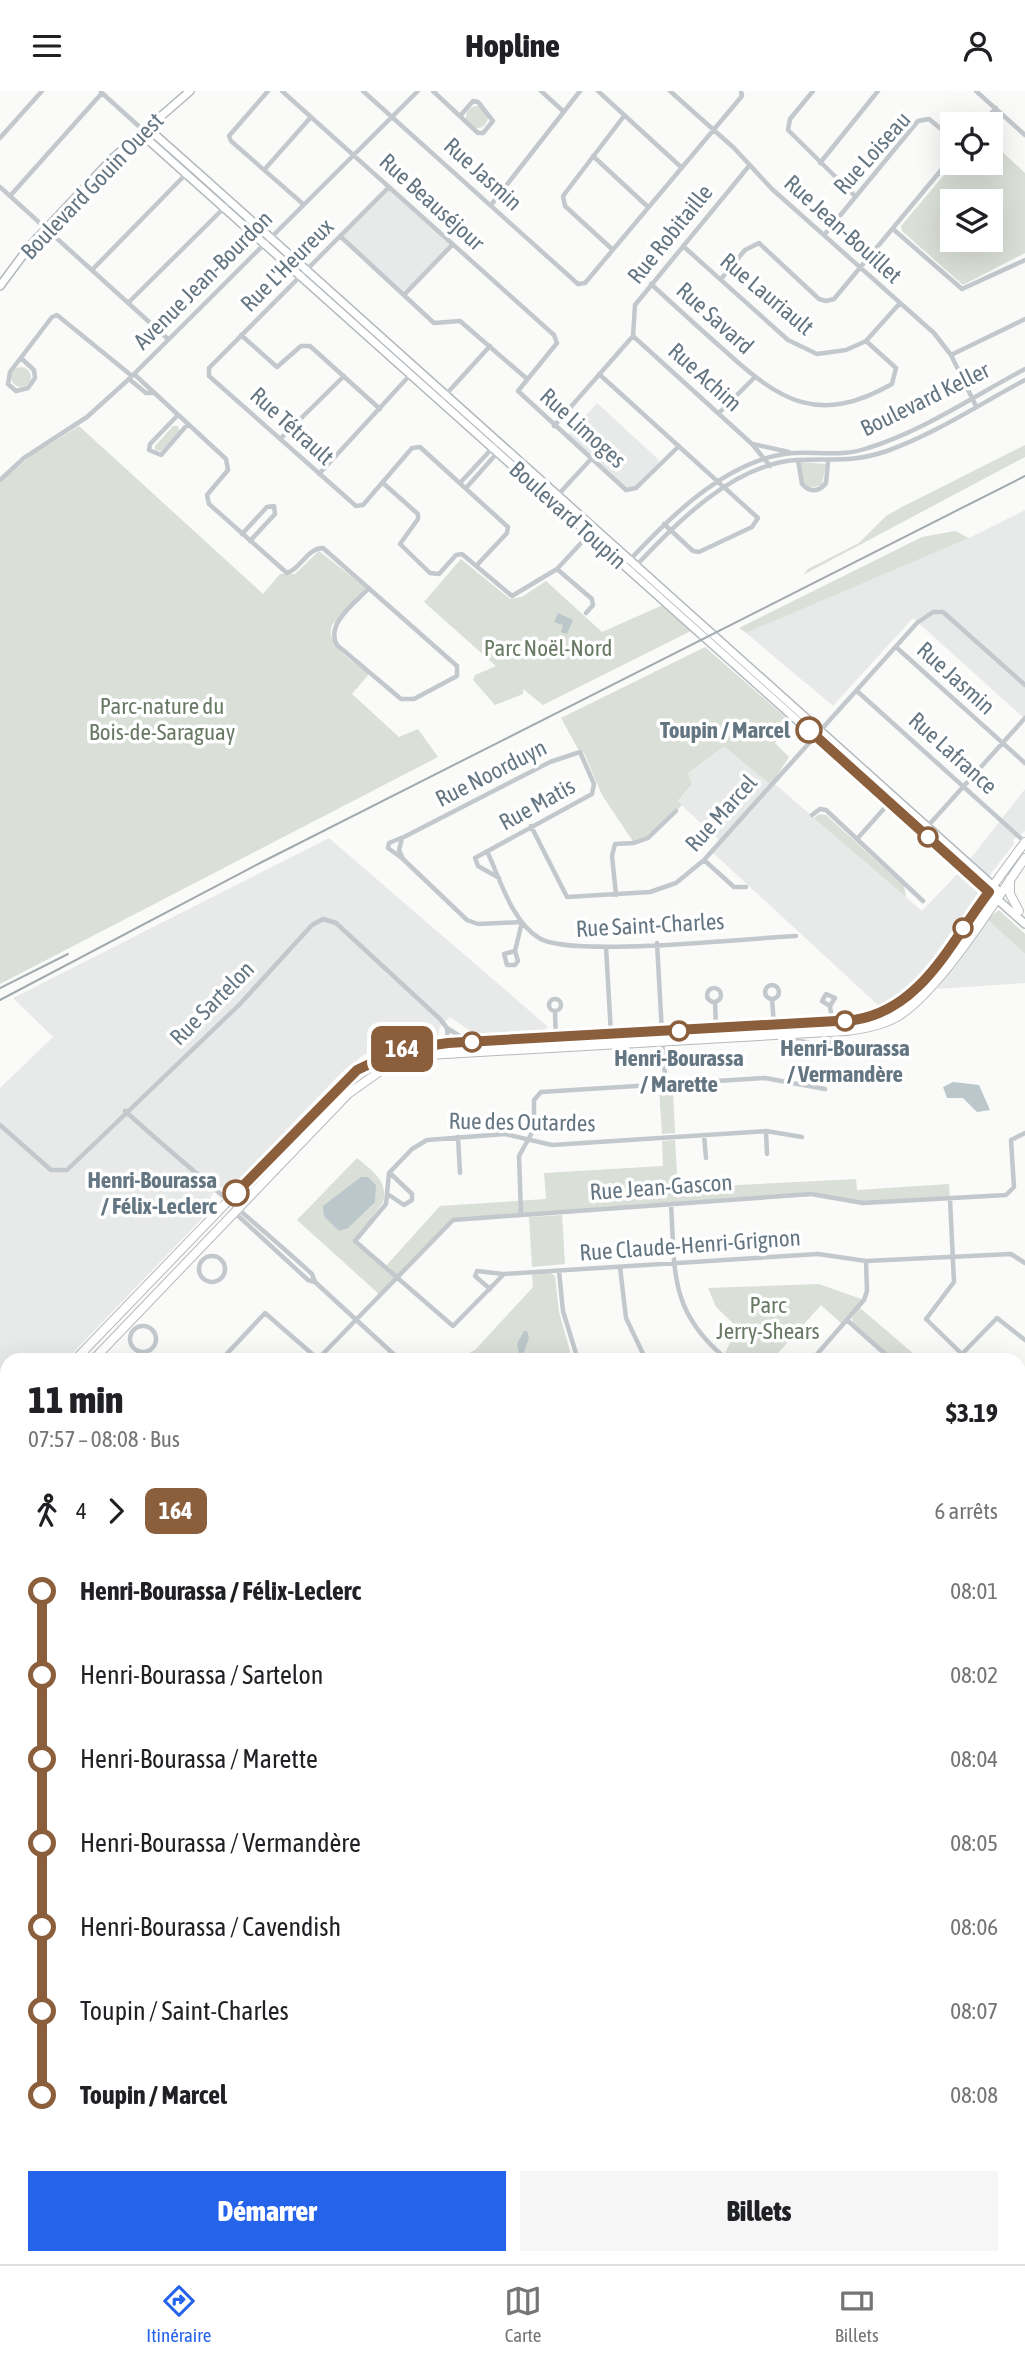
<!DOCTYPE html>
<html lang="fr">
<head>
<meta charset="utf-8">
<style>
  body { margin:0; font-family:"Asap Condensed",sans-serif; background:#f6f6f6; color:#202124; height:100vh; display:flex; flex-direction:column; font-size:26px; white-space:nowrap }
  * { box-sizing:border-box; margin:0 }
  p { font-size:23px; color:#757577 }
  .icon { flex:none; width:38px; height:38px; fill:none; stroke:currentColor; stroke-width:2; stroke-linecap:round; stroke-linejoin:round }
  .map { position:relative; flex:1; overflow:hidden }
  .sheet { position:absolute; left:0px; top:1262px; width:1026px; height:912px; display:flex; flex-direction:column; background:#fff; border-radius:21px 21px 0 0; box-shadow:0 7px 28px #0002 }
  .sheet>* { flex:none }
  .badge { padding:0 14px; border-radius:10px; font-size:24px; line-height:46px }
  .fabs { position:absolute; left:940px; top:21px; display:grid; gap:14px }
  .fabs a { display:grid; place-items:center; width:63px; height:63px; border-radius:0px; background:#fff; box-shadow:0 7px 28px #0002; font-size:35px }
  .map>.badge { position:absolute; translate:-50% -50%; box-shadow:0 0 0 4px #fff }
  .legs { display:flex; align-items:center; gap:10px; height:77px; padding:0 28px; font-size:23px }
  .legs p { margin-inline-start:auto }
  .headline { display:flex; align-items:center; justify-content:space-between; height:119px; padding:0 28px }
  h1 { font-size:38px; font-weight:800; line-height:52px }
  .button { display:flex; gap:14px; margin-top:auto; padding:14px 28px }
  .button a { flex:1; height:80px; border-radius:0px; background:#2563eb; color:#fff; font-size:28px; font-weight:800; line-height:80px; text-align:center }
  .button a+a { background:#f6f6f6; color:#202124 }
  ul { padding:0 28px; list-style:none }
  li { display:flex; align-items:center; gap:24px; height:84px; font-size:26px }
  li i { display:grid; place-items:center; width:10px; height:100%; margin:0 9px; background:currentColor }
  li i::after { content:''; width:18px; height:18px; margin:-9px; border:5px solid; border-radius:50%; background:#fff }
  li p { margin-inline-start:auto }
  li:first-child i { background:linear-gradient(#0000 50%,currentColor 0) }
  li:last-child i { background:linear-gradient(currentColor 50%,#0000 0) }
  header { display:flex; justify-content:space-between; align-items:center; height:91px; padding:0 28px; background:#fff; font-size:32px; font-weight:800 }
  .tab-bar { display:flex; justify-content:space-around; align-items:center; height:98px; border-top:2px solid #e0e0e0; background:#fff; font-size:19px; color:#757577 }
  .tab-bar a { display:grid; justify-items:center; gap:4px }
  .tab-bar .active { color:#2563eb }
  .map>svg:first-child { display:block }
</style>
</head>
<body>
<header><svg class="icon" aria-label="menu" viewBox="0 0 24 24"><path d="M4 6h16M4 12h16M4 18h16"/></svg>Hopline<svg class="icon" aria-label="person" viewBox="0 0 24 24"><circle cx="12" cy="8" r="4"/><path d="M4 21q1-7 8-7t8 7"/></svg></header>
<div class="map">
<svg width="1025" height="2173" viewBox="0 0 1025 2173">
  <rect width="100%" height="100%" fill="#fafaf8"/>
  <path fill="#e8e9e9" d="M389,96L453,153L404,204L340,145Z
    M597,312L660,370L631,400L566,346Z
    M1025,419V628L913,527L833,615L746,542L969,447Z
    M724,654L771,694L742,727L775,693L922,820L963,777L1025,698V740L1013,749L1014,753L978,799L980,803L928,875L895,909L879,915L711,760L720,750L678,711L692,693L688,682Z
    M329,747L547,935L545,941L476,944L450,926L440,936L438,945L384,955L362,965L341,982L229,1099L220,1096L210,1106L215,1114L66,1269H7V1317L3,1316L0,1320V997L53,946L13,907Z
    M987,828L1025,863V892L937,898Z
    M7,1368V1509L0,1502V1375Z
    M0,1579L7,1585V2166H655L667,2173H0Z
    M1025,1589V2173H739L732,2167L1018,2166V1594Z"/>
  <path fill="#dadfd7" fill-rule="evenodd" d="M466 26a11 11 0 1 1 22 0a11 11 0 1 1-22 0Z
    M996,55L1025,82V162L963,194L902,140L901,135L954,72H990L991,62ZM952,110H990V149H952Z
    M11 286a10 10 0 1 1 20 0a10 10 0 1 1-20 0Z
    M79,335L263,503L280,483H295L319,460L366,497L332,534C325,556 355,571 369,583L352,603L399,646L418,638L438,666L0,893V391L31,365Z
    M173,335H178L179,340L161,360L155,359V355Z
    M1025,354V366L803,484L808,478L859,452L886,425L904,415Z
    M800,371L826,373L822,394L810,397L803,392Z
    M955,440L969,447L746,542L739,537L922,446Z
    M461,468L510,508L522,506L546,490L602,541L663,514L691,540L543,614L523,598V603L495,614L473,589L475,584L496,575L424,511Z
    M705,556L791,631L775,652L789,666L771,694L724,655L688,682L692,693L678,710L682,714L657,740L634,752L602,704L584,662L578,658L561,627Z
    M819,723L826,724L904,795L906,806L814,727Z
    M999,819L1025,843V863L987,828Z
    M673,997L675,1042L662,1043L659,998Z
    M675,1049L678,1097L856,1088L857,1099L949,1093L950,1108L863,1112L826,1104L453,1129L380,1204L297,1129L357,1067C371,1079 389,1090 383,1111L355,1150L384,1177L440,1115L546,1108L544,1082L663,1075L662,1050Z
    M562,1124L565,1173L532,1176L529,1126Z
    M549,1181L555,1185L559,1221L570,1260L568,1267L455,1269L475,1259L533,1196L532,1182Z
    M819,1193L864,1209L843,1234L821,1214L772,1269H722L737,1236L716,1216L708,1197Z
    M860,1217L921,1269H895L853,1233L852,1227Z
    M1025,1481V1580L1019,1584V1489Z
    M0,1517L7,1523V1572L0,1565Z
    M1018,1985L1025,1991V2071L1019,2079Z"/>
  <path fill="#bbc7cb" d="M558,522L573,529L567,543L561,541L563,534L554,531Z
    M953,991L979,994L990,1019L977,1021L963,1007H947L943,996Z
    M361,1086H368L376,1094L375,1111L348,1137L339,1140L324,1125L323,1115Z
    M524,1240H527L529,1247L524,1261L519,1263L517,1253Z"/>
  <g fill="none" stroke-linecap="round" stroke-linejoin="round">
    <path stroke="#bbc7cb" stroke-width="2" d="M515,1269L520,1263"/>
    <g stroke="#b3babf" stroke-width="10">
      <path id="secondary" d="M143,39L146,47L1025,833
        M143,39L152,41L196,80L1000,801
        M0,195L29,156L113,67L190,0
        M0,1511L7,1518
        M0,1571L7,1577
        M1018,1959L1025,1952
        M670,2166L684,2173
        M717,2166L724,2173
        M821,2173L827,2166
        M829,2173L834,2166"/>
    </g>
    <g stroke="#b5babe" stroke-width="10">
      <path id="primary" d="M1010,788V803L1019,820
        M75,1269L337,997C361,973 388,959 423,954L849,930C876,927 900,916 919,896L1025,751
        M93,1269L348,1003L386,976L428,964L846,940C864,938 881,935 897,926C939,901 995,810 1025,767
        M0,1346L7,1339
        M0,1365L7,1357"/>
    </g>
    <path stroke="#c3c8cc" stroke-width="4.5" d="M268,0L229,45L231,50L303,113
      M282,0L554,244L557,252L518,300L626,399L636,397L679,355
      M363,0L578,193L585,192L742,5L741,0
      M433,0L478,42H483L493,30L478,11L473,10L460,25
      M541,0L562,19
      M598,0L681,76
      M670,0L734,57L772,98L934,242L951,264L976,315
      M813,0L790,28L788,39L856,106
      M976,0L1025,44
      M101,1L143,39
      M981,33L996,17
      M0,47L42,0
      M593,65L648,116
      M820,72L878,0
      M264,79L311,26
      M0,96L168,248
      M389,96L209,277V285L356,415L363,414L412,357L420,356L508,436L507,442L477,474
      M10,105L102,2
      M491,114L580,0
      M893,138L962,198L1025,169
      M824,144L918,30L929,28L952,47
      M340,145L434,232L460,230L526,287
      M683,155L788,249L817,263L846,259L866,250L900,212
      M613,159L565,115L563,105L624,25
      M92,179L187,82
      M721,188L745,159L759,152L819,208L826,210L834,208L952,66
      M651,193C675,215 699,237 724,259C780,310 818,335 892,293L896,277L866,250
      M404,204L453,153
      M128,212L230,111
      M241,244L277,276L301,255H310L380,318
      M633,245L752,353L770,375
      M951,264L1025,228
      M21,267L34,279L35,287L28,297L16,300L8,293L10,281L52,226L57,224L132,285
      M134,283L226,368L228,379L207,404L209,413L287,482C301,478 307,457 323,457L457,575V585L414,608H401L337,554C325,533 355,512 369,497
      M599,283L758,427L752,436L699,461L693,460L664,433
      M129,288L146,302H152
      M440,310L490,255
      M719,322L754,287
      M177,325L150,353L149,359L161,364L187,334
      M554,335L633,245L635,214L749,75
      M280,348L344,285
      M753,353L789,361
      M798,369L802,393C810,402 819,401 826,392L828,371
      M319,383L411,283
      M0,389L24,367L87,326L129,288L418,0
      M383,392L418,423V428L400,453L430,482L439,483L456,464L462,463L512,505L557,478L595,437
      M460,392L498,351
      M466,397L498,361
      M556,406L591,368
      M242,443L267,416L274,415L275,423L250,450
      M625,474C666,430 721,373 784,363C812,359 840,367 868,357C923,340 974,305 1025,278
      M557,478L592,508L593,514L586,522
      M631,480C673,436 731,373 797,369C831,367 852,372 887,360C935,343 980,313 1025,289
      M896,556L1025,672
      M857,600L1025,751
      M812,724L820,718L826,719L923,810
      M531,735L567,806L650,801L676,792L704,769L917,532L933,521H943L1025,594
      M927,736L1025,627
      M401,747L389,752L388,757L403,768
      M857,748L889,712
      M487,760C500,788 512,831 539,847C570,867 749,847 796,845
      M704,769L734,796H746
      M499,787L478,775L475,767L592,703L594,693L580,661L550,671L402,747L399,759L403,768L467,829L478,833L522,831L515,860L518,870L515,874H507L504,863L515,860
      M616,804L612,765L615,753L634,752L648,747L676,720
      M657,852L662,942
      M606,856L611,943
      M765 901a7 7 0 1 1 14 0a7 7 0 1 1-14 0Z
      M707 904a7 7 0 1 1 14 0a7 7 0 1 1-14 0Z
      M549 914a6 6 0 1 1 12 0a6 6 0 1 1-12 0Z
      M772,908L774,934
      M715,911L716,937
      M830,915L822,910L826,903L835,907L830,915L832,930
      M555,921L556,949
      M447,937L469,951
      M783,947L827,955L833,949V939
      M662,951L666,994
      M125,1020C187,1076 251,1127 312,1183L315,1191
      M0,1034L51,1079H67L239,914L312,834L323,828L336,832L440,928L447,937L448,951
      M766,1040L767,1063
      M704,1044L706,1067
      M458,1046L460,1082
      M802,1046L766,1040L552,1054L505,1043L427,1049L412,1058L389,1082L386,1113L355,1150L453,1235L504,1183L818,1163L866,1170L1011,1163L1025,1172
      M389,1104L404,1114L412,1109V1103L390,1082
      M950,1108L954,1191L926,1228L968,1269
      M671,1113C675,1179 669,1219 723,1265L721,1269
      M234,1121L308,1189L315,1191L400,1269
      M521,1123L519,1065L534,1038V1009L541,1001L765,987L825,998
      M199 1178a13 13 0 1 1 26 0a13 13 0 1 1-26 0Z
      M620,1176L626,1227L646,1269
      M559,1180L563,1220L578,1269
      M490,1198L475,1185L477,1180L503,1183
      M848,1230L892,1269
      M130 1248a13 13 0 1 1 26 0a13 13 0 1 1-26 0Z
      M962,1263L997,1227L1025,1249
      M221,1269L265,1222L318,1268
      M317,1269L453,1129L811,1103L863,1112L1006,1104L1014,1096L1011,1049L1025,1042
      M812,1269L864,1209L867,1200L866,1170
      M1018,1325L1025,1318
      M0,1326L7,1333
      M1018,1380L1025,1386
      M1018,1478L1025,1471
      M1018,1590L1025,1586
      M1018,1749L1025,1755
      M0,1756L7,1748
      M0,1963L7,1958
      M1018,1967L1025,1973
      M322,2166L330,2173
      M296,2173L302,2166"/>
    <use href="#secondary" stroke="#fff" stroke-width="7"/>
    <use href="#primary" stroke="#fff" stroke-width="8"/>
    <path stroke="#a2aab0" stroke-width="2" d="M0,897L68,863
      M0,909L262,771L1025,385"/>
  </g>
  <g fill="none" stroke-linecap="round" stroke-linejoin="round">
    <g stroke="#fff" stroke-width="16">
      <path id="line-1" d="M236,1102L357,979L399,959L448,952L854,929C922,919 951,850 989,801L809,639"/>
    </g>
    <use href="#line-1" stroke="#8b5e3c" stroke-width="10"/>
  </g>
  <g fill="#fff" stroke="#8b5e3c" stroke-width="3.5">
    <circle cx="809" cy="639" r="12"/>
    <circle cx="928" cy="746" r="9"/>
    <circle cx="963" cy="837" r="9"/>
    <circle cx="845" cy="930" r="9"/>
    <circle cx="679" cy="940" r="9"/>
    <circle cx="472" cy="951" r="9"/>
    <circle cx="236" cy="1102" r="12"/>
  </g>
  <g text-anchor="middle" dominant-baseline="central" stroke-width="7" stroke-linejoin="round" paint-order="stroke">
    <g font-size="23" fill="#657683" stroke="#fff">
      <text transform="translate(872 62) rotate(-48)">Rue Loiseau</text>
      <text transform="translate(483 83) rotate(42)">Rue Jasmin</text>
      <text transform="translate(92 95) rotate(-46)">Boulevard Gouin Ouest</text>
      <text transform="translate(432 111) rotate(42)">Rue Beauséjour</text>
      <text transform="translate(843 138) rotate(42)">Rue Jean-Bouillet</text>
      <text transform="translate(670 143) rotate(-51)">Rue Robitaille</text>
      <text transform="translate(287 174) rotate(-45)">Rue L'Heureux</text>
      <text transform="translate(203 189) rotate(-45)">Avenue Jean-Bourdon</text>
      <text transform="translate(767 203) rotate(40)">Rue Lauriault</text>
      <text transform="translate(715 227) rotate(42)">Rue Savard</text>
      <text transform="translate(705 286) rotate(42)">Rue Achim</text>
      <text transform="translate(925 308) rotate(-26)">Boulevard Keller</text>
      <text transform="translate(292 335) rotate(42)">Rue Tétrault</text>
      <text transform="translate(583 337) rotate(42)">Rue Limoges</text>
      <text transform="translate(568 424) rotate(42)">Boulevard Toupin</text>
      <text transform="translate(956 587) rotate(42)">Rue Jasmin</text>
      <text transform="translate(953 662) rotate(42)">Rue Lafrance</text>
      <text transform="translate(491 682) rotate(-27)">Rue Noorduyn</text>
      <text transform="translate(537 713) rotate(-29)">Rue Matis</text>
      <text transform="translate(721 722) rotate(-48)">Rue Marcel</text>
      <text transform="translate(650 834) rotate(-3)">Rue Saint-Charles</text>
      <text transform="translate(212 912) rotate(-45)">Rue Sartelon</text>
      <text transform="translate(522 1031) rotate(1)">Rue des Outardes</text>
      <text transform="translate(661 1096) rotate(-4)">Rue Jean-Gascon</text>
      <text transform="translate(690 1154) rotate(-4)">Rue Claude-Henri-Grignon</text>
    </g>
    <g font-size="23" fill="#687a64" stroke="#fff">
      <text x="548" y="557">Parc Noël-Nord</text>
      <text x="162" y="615">Parc-nature du<tspan x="162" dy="26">Bois-de-Saraguay</tspan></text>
      <text x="768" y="1214">Parc<tspan x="768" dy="26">Jerry-Shears</tspan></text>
    </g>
    <g font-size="23" font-weight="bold" fill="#657683" stroke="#fff" text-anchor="end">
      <text x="790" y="639">Toupin / Marcel</text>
      <text x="845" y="957" text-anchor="middle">Henri-Bourassa<tspan x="845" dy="26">/ Vermandère</tspan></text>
      <text x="679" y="967" text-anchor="middle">Henri-Bourassa<tspan x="679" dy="26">/ Marette</tspan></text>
      <text x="217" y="1089">Henri-Bourassa<tspan x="217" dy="26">/ Félix-Leclerc</tspan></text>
    </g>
  </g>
</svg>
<div class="fabs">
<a><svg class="icon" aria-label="locate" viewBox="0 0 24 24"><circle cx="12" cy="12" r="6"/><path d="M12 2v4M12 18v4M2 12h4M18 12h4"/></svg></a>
<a><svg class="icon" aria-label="layers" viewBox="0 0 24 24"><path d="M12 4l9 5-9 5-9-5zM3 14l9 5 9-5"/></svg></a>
</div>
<b class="badge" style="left:402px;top:958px;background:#8b5e3c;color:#fff">164</b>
<section class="sheet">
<div class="headline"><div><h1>11 min</h1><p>07:57 – 08:08 · Bus</p></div><b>$3.19</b></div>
<div class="legs"><svg class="icon" aria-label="walk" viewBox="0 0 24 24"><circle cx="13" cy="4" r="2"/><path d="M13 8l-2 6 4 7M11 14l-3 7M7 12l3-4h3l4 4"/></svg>4<svg class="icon" aria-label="forward" viewBox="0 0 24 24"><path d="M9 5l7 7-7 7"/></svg><b class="badge" style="background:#8b5e3c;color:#fff">164</b><p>6 arrêts</p></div>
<ul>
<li><i style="color:#8b5e3c"></i><b>Henri-Bourassa / Félix-Leclerc</b><p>08:01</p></li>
<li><i style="color:#8b5e3c"></i><span>Henri-Bourassa / Sartelon</span><p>08:02</p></li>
<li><i style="color:#8b5e3c"></i><span>Henri-Bourassa / Marette</span><p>08:04</p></li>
<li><i style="color:#8b5e3c"></i><span>Henri-Bourassa / Vermandère</span><p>08:05</p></li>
<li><i style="color:#8b5e3c"></i><span>Henri-Bourassa / Cavendish</span><p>08:06</p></li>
<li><i style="color:#8b5e3c"></i><span>Toupin / Saint-Charles</span><p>08:07</p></li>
<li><i style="color:#8b5e3c"></i><b>Toupin / Marcel</b><p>08:08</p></li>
</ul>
<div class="button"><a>Démarrer</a><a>Billets</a></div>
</section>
</div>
<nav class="tab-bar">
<a class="active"><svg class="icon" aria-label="directions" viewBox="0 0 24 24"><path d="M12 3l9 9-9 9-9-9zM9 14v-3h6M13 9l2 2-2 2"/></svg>Itinéraire</a>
<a><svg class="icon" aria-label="map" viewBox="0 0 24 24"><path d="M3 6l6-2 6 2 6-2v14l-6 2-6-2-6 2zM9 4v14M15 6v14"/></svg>Carte</a>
<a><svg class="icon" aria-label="tickets" viewBox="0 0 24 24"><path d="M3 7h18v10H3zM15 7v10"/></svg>Billets</a>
</nav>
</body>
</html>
